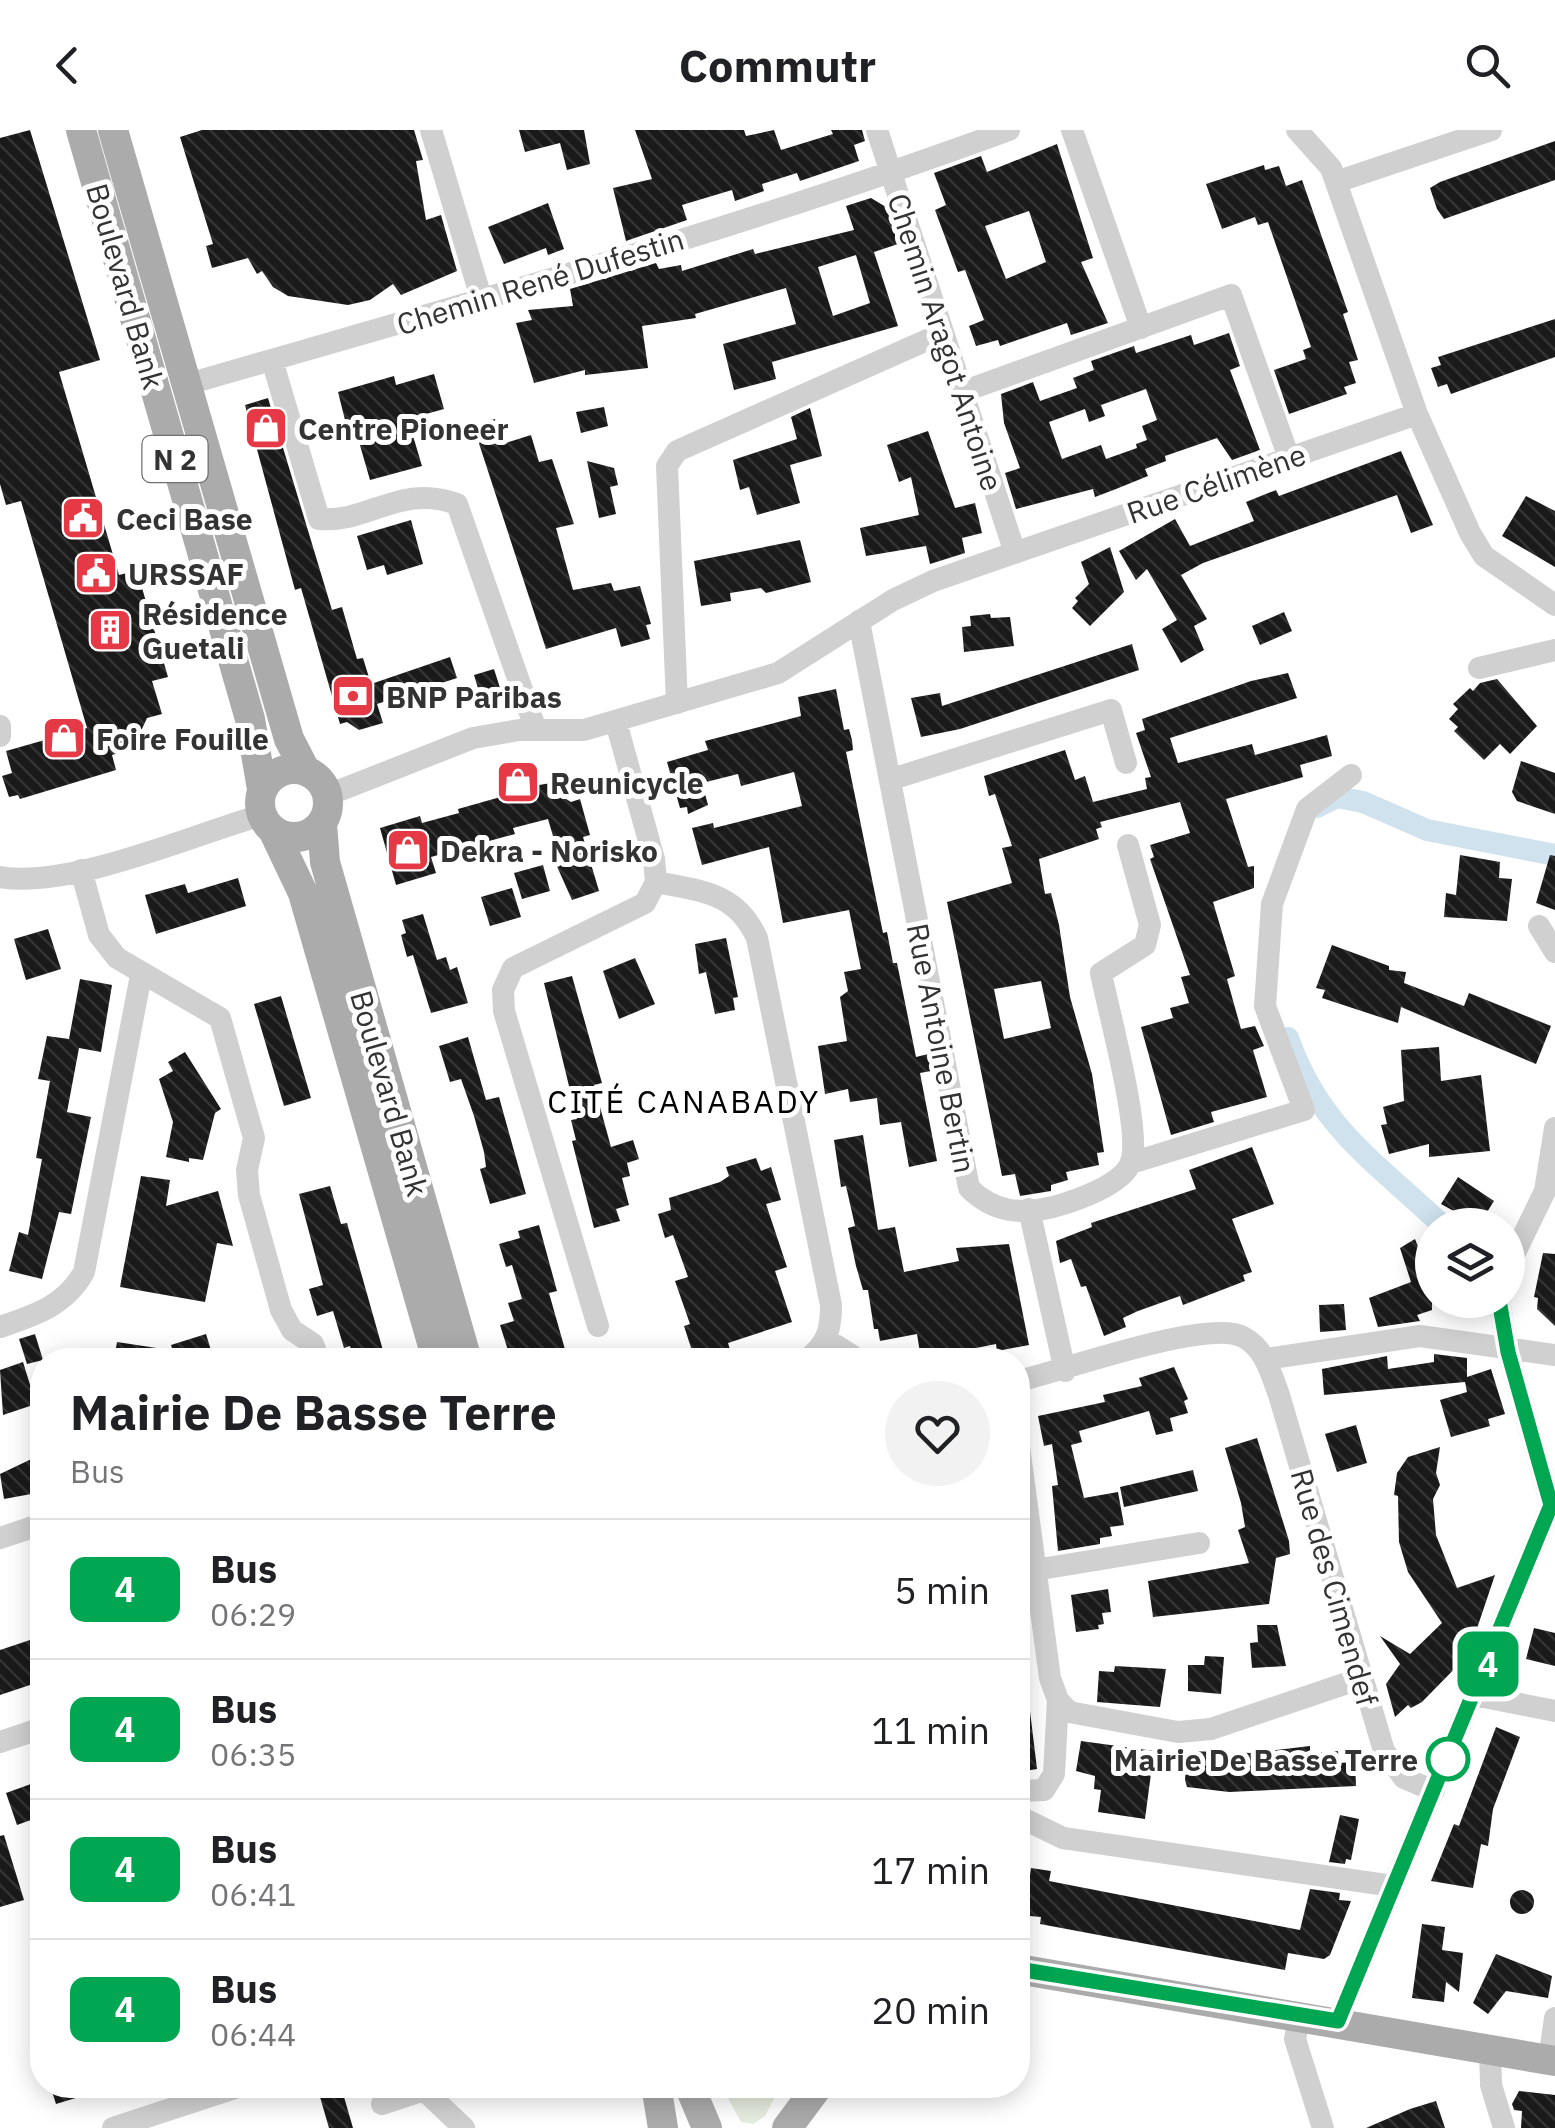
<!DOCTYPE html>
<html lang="fr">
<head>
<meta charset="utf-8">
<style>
  body { margin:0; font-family:"IBM Plex Sans",sans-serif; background:#f2f2f2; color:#202124; height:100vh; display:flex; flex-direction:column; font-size:38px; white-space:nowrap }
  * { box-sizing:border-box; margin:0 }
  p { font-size:32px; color:#757577 }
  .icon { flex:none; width:55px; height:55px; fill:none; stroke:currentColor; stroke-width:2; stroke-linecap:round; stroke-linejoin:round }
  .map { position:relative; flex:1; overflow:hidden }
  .details { position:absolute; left:30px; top:1218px; width:1000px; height:750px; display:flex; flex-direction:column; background:#fff; border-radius:40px; box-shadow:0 5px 25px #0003 }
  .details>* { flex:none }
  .badge { padding:0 20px; border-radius:15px; font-size:35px; line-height:65px }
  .controls { position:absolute; left:1415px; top:1078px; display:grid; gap:20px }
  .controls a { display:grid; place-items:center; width:110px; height:110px; border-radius:50%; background:#fff; box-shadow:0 5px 25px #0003; font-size:50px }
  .map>.badge { position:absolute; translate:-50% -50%; box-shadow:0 0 0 5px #fff }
  .round { display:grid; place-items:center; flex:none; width:105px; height:105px; border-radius:52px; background:#f2f2f2 }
  .overview { display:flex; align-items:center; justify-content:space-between; height:170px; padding:0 40px }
  h1 { font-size:48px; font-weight:700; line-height:75px }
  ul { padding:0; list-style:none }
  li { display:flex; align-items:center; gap:30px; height:140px; padding:0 40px; border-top:2px solid #e0e0e0 }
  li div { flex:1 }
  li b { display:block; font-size:38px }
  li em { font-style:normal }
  li .badge { min-width:110px; font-weight:700; text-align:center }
  header { display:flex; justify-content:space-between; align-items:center; height:130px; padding:0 40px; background:#fff; font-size:45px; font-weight:700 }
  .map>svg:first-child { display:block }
</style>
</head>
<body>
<header><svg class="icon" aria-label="back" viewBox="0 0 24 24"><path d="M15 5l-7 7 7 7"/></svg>Commutr<svg class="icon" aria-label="search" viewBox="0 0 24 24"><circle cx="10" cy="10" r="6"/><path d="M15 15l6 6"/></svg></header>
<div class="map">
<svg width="1555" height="1998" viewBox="0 0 1555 1998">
  <defs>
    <pattern id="building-back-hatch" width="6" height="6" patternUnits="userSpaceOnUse" patternTransform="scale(2.5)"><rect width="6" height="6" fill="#1a1a1a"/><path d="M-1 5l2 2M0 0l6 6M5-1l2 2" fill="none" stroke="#333"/></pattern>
  </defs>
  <rect width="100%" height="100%" fill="#fff"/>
  <path fill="#e6ecdf" d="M721,1955H781L765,1986L753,1994L741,1992Z"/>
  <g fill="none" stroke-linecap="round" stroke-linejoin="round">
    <path stroke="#cfe2ee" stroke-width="22" d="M1317,677L1337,667L1363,672L1427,700L1555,725
      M1288,908C1320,999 1376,1032 1442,1095"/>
  </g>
  <path fill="url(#building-back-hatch)" fill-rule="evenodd" d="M30,0L100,230L59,242L119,445L131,442L135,453L140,451L168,547L152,551L162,584L147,588L141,601L145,615L112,625L116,640L20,669L18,665L9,667L2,646L12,643L6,621L87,598L21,371L6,375L0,354V8Z
    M202,0H414L423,30L416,31L426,90L441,85L457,141L401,165L393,154L370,170L348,175L288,166L273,157L262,141L257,144L248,128L212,138L206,116L213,114L180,7Z
    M519,0H584L590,34L567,40L560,13L525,22Z
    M635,0H744L746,6L774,0L781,20L833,4L831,0H862L865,11L854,15L859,31L800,51L797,43L762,54L764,61L735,71L732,60L682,75L687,90L626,111L613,58L652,49Z
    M1555,11V50L1444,89L1437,79L1430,58L1440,52Z
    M1057,14L1093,128L1081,132L1108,193L1071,205L1067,193L1000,216L998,210L976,216L969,196L984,190L965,140L958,142L935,80L946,75L934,43L981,26L987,42ZM1029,81L1046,132L1006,149L985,96Z
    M1264,35L1265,40L1279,36L1286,56L1302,50L1348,182L1343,184L1358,230L1349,232L1356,253L1344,257L1347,264L1289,284L1274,240L1306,229L1303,220L1311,217L1268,92L1258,95L1255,87L1222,99L1206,54Z
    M871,68L886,77L898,114L874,122L898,196L772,232L776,249L734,260L723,214L796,194L786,158L695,184L696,188L642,196L648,238L585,245V240L534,253L516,193L532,190L528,180L573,176L570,159L656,133L659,139L681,135L682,141L753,119L755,124L854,100L846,76ZM856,125L870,173L833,186L818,137Z
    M548,73L564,119L548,125L546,118L504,134L488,97Z
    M1555,189V227L1451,264L1447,254L1438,257L1431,238L1441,235L1438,227Z
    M1229,203L1240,236L1230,240L1260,320L1232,330L1217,308L1165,326L1166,331L1145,339L1148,346L1116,359L1095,367L1093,359L1016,379L1005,343L1020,338L1004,293L1001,264L1033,252L1040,271L1077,258L1073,248L1094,240L1091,231L1134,216L1136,223L1191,205L1194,215ZM1146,259L1157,290L1142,296L1147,310L1136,314L1137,318L1106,329L1101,315L1062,329L1049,292L1085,279L1089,292L1105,286L1101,275Z
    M434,244L444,279L408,289L422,336L370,350L353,291L348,302L338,262L394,246L396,255Z
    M268,268L332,480L342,477L357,529L363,528L371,554L450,527L457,548L377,574L383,593L359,600L347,592L340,594L301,458L295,460L245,275Z
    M604,277L608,296L581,303L576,282Z
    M810,278L822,326L790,335L800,373L757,385L749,357L740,360L733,330L797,309L791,287Z
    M495,289L502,314L531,305L539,332L552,329L574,394L556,398L573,460L611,453L614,461L640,456L651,494L646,495L650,509L621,517L616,498L546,519L473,295Z
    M928,301L955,378L975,373L982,403L962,408L965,423L930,434L926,416L866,426L860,398L919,385L911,347L899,352L887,315Z
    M1401,321L1433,395L1411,403L1397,365L1203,433L1181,445L1207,489L1194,496L1204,520L1181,533L1162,499L1177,490L1147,439L1136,450L1119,421L1175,389L1190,416L1254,391L1246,372L1276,360L1279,366Z
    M587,331L614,338L618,355L610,357L616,384L599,388Z
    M1526,366L1555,381V437L1502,406Z
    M411,390L423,434L387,445L384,435L367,440L357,406Z
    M800,410L811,452L766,463L761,458L730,463L731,471L701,476L694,431Z
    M1110,417L1124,462L1090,496L1072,478L1078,471L1075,468L1089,454L1081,432Z
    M1284,482L1292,501L1260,515L1252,496Z
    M990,484L991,488L1010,487L1014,516L964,522L962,497L971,496L970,486Z
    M1132,514L1139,540L960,599L921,607L911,568L940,563L942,576Z
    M494,539L500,558L480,565L474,545Z
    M1288,543L1297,568L1170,608L1178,633L1252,614L1255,625L1327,605L1332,626L1300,635L1303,647L1226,669L1248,737L1254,736V758L1213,772L1235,846L1227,849L1241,899L1255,896L1264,916L1253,920L1267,967L1211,982L1214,992L1171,1005L1141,897L1173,888L1170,878L1189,873L1181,847L1190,845L1150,729L1154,727L1150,715L1190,703L1180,672L1100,692L1102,697L1096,699L1099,709L1039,729L1045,764L1051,763L1059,795L1070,867L1092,944L1104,1022L1097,1023L1099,1035L1066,1042L1068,1050L1051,1055V1061L1020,1066L1015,1044L1002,1046L947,772L1012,753L1002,718L1012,716L995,664L989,666L984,646L1065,620L1075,650L1085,646L1093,672L1147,659L1145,648L1151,647L1136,603L1145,600L1142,589L1251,551ZM1041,851L1051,898L1004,909L994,859Z
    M1497,549L1537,596L1510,624L1500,614L1484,630L1454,601L1458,597L1449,589L1458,579L1453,574L1470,558L1473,561L1480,553Z
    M836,559L844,600L849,599L852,610L853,620L846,622L883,803L887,802L893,833H897L916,927L928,924L931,941L920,943L937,1031L909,1037L901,992L880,995L877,968L850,972L848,959L825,964L818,916L847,911L840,867L848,861L844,842L861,839L849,780L783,793L769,717L702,735L692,698L713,693L714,698L802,676L794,642L741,656L738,644L702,653L708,675L688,684L687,677L680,678L667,632L708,620L705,611L801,586L798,567Z
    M1521,631L1555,643V684L1517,671L1512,662Z
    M536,643L539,655L551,653L553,661L571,672L580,669L590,705L583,707L599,761L572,770L555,732L560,730L548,689L513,698L515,704L431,727L436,743L396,755L380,698L420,686L422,693L459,683L458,679L504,666L501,652Z
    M1460,725L1500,732L1499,748L1512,749L1507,791L1444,787L1446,763L1456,765Z
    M1550,725L1555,726V780L1536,773Z
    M543,735L550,761L522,769L514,743Z
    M238,748L246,776L156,804L145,765L185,754L188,763Z
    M512,758L521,787L490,796L481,767Z
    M423,784L437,830L446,827L450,840L457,837L468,873L431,883L413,825L407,827L401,805L406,803L402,790Z
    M48,799L61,839L26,850L14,809Z
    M726,808L738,867L733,868L735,880L715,884L706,842L699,844L695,814Z
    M1332,815L1389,836V840L1406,842L1404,853L1464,876L1469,863L1551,896L1536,934L1401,877L1398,893L1322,868L1325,860L1316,858Z
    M635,828L655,874L619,889L603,841Z
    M572,846L602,953L594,955L611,1017L633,1010L639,1029L627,1033L630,1046L622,1048L629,1075L616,1079L620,1091L594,1098L572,1011L576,1010L571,990L577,989L544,853Z
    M80,849L112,855L101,922L79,918L67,982L91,987L71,1084L59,1082L42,1149L9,1141L19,1102L28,1105L42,1029L36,1028L50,951L38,949L47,906L69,909Z
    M281,866L311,968L284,976L254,874Z
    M468,907L486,970L499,967L526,1064L490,1074L480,1039L486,1037L484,1022L474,986L461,949L450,952L439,916Z
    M1439,917L1441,951L1481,945L1490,1021L1429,1027V1014L1389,1024L1381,995L1387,994L1383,977L1404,971L1401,920Z
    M185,922L221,979L215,983L203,1030L189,1028V1032L166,1027L173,992L159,949L173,941L168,932Z
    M863,1005L878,1100L895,1097L904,1142L959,1131L956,1118L1009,1114L1029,1215L997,1221L996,1214L921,1229L917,1204L880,1211L878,1199H874L868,1160H863L856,1136L848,1098L855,1096L846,1056L841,1057L834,1010Z
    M1252,1017L1274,1074L1232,1089L1252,1142L1243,1145L1245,1151L1183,1175L1180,1166L1138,1181L1123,1188L1126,1197L1104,1206L1086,1156L1081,1157L1071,1129L1060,1133L1056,1111L1092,1097L1091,1093L1196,1059L1189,1040Z
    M756,1028L761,1041L771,1037L781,1070L766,1074L787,1137L775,1141L792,1192L728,1213L731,1223L695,1230L684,1196L690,1194L675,1151L688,1147L673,1105L665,1108L658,1084L671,1080L669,1068L720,1052L729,1046L726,1037Z
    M141,1046L170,1050L166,1076L218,1061L233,1116L217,1113L205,1172L120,1157Z
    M1458,1047L1494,1071L1479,1095L1441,1074Z
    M330,1056L341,1094L347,1093L384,1224L364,1230H354L350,1216L344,1218L333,1181L317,1186L309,1159L323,1155L299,1064Z
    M539,1095L557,1161L549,1163L568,1230H511L500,1195L514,1191L508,1173L522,1169L512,1135L506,1137L499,1114L520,1108L518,1101Z
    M1415,1109L1428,1142L1432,1141V1180L1417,1185L1420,1191L1378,1197L1369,1168L1411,1152L1400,1118Z
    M1543,1123L1555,1124V1196L1537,1179L1538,1168L1534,1167Z
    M1344,1174L1346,1200L1320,1202L1319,1175Z
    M35,1204L43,1230L27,1234L19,1209Z
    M206,1204L214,1230H176L171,1215Z
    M117,1212L170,1220L169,1230H114Z
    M1434,1224L1467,1228V1247L1491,1239L1505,1284L1488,1289L1490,1296L1451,1307L1440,1270L1467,1262L1465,1252L1324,1265L1322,1239L1387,1226L1388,1239L1434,1232Z
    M23,1232L36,1274L3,1285L0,1240Z
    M1174,1237L1188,1269L1184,1271L1188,1283L1170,1288L1173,1301L1156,1305L1149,1281L1079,1301L1082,1312L1071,1315L1084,1368L1118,1362L1124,1395L1110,1397L1112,1406L1100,1408V1414L1058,1421L1052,1356L1058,1355L1052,1314L1044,1316L1038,1286L1105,1272L1103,1265L1142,1256L1139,1248Z
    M1356,1295L1367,1333L1337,1342L1325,1304Z
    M1257,1308L1289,1411L1290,1424L1276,1428L1269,1474L1153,1487L1148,1451L1249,1433L1238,1400L1245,1397L1241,1373L1225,1318Z
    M1440,1317L1436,1343L1440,1355L1433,1369L1436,1405L1457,1458L1495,1445L1468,1525L1422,1572L1411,1578L1408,1575L1395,1587L1386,1554L1400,1534L1380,1506L1410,1524L1442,1493L1408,1442L1399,1412L1398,1366L1394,1365L1397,1343L1408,1327Z
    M42,1324V1362L4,1369L0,1344Z
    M1193,1340L1198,1361L1124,1377L1120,1357Z
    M1108,1459L1111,1482L1102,1483L1104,1494L1098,1495L1099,1499L1076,1502L1071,1465Z
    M1257,1495H1277L1286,1536L1252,1538L1250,1513L1258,1512Z
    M1534,1498L1555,1503V1536L1526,1529Z
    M42,1506V1551L0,1565V1520Z
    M1205,1526L1224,1527L1221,1564L1188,1561V1535H1204Z
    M1115,1536L1166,1539L1160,1577L1097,1572L1099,1541L1114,1542Z
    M1029,1573L1037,1639L1018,1642V1574Z
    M1496,1597L1520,1607L1493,1679L1488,1716L1481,1714L1473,1758L1431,1751L1454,1694L1459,1696Z
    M1081,1611L1154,1621L1145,1689L1098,1682L1101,1660L1094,1659L1095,1646L1076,1641Z
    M1310,1616V1623L1338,1621L1339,1633L1355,1632L1356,1656L1229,1662L1187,1657L1185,1650L1187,1621L1252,1623Z
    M42,1650V1686L17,1695L6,1663Z
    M1340,1685L1359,1689L1351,1730L1346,1729L1345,1734L1329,1732Z
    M4,1705L24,1770L0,1777V1706Z
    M1031,1738L1051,1741L1049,1751L1300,1800L1310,1759L1340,1763L1339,1770L1351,1771L1330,1825L1324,1829L1288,1823L1285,1840L1040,1794L1041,1787L1019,1785L1022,1744L1030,1745Z
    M1510 1772a12 12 0 1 1 24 0a12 12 0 1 1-24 0Z
    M1422,1794L1445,1797L1442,1820L1463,1823L1459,1862L1446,1852L1444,1872L1412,1868Z
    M1496,1824L1552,1846L1548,1868L1506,1861L1488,1884L1473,1873Z
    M50,1955H105V1959L56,1974Z
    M342,1960L353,1998H329L320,1967Z
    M1519,1961L1555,1965V1998H1521L1522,1981L1514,1980L1512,1974Z
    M1436,1971L1445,1998H1366L1410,1979Z"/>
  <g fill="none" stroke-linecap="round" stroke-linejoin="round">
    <path stroke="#d0d0d0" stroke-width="22" d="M431,0L482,171
      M877,0L1015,423
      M1072,0L1141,198
      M1297,0L1331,38L1417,284L1470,403L1484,426L1555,475
      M1336,52L1491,0
      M272,230L319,389C370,393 400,353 457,374L536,600
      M188,254C464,174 741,99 1009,0
      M962,262L1231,165L1289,328
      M859,491L969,1058C993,1082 1020,1085 1053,1077C1075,1071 1123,1055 1131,1032C1142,1002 1108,880 1101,843L1145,815L1150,795L1128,715
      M1479,538L1555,520
      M677,573L667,336L677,321L943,203
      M0,596V606
      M892,649L1111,580L1126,633
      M328,665L473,608L519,600H584L778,543L893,470L933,451L1417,284
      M81,740L99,805L117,828L220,888L254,1008L247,1040L249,1065L281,1180L292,1200L313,1214L319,1230
      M0,747C70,759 192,705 262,685
      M656,752C701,761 736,762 757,808L831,1175C831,1201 827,1214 806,1230
      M1539,796L1555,822
      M1131,1033L1304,980L1265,876L1272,774L1307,679L1351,645
      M1029,1079L1065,1241
      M1508,1137L1545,1061L1555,998
      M598,1196L504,881L503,860L513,838L645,773L656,752L654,729L616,592
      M0,1197C35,1185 65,1176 84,1142L141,845
      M826,1209L859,1230
      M1266,1229L1420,1206L1555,1225
      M1018,1251C1063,1241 1208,1188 1243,1207C1265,1218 1271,1244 1279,1265L1384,1621L1404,1648L1434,1661
      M1018,1309L1050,1548L1058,1570L1069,1582L1178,1602L1211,1599L1362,1548
      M0,1408L42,1394
      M1035,1440L1199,1413
      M1474,1565L1555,1581
      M0,1612L42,1598
      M1018,1661L1044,1660L1054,1644L1058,1570
      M1026,1690L1063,1708L1393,1756
      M1300,1884L1295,1909L1323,1998
      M1338,1891L1551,1375L1508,1222L1499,1170
      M1490,1919L1491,1955L1504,1998
      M1549,1930L1555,1888
      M428,1955L424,1960L464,1998
      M382,1974L424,1960
      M113,1998L244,1955"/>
    <path stroke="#ababab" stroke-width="30" d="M81,0L250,589L262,659
      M113,0L289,609L305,640
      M260 673a34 34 0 1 1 68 0a34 34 0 1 1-68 0Z
      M322,694L325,732L467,1230
      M273,700L303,763L437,1230
      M1018,1839L1555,1931
      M656,1955L663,1998
      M689,1955L707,1998
      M787,1998L819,1955"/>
  </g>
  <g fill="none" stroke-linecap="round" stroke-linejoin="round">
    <g stroke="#fff" stroke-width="22">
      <path id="line" d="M1018,1839L1338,1891L1551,1375L1508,1222L1499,1170"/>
    </g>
    <use href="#line" stroke="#00a651" stroke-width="15"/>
  </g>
  <defs>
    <g id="shop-square" transform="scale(2.25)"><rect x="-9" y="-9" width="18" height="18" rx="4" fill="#e63946" stroke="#fff"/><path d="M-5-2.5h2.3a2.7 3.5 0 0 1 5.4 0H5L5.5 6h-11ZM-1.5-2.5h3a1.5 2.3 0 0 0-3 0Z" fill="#fff"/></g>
    <g id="civic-square" transform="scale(2.25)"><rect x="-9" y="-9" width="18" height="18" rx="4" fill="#e63946" stroke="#fff"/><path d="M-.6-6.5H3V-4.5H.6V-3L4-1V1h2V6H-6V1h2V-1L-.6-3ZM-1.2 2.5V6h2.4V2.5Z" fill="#fff"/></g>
    <g id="building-square" transform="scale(2.25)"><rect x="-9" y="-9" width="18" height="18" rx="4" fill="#e63946" stroke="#fff"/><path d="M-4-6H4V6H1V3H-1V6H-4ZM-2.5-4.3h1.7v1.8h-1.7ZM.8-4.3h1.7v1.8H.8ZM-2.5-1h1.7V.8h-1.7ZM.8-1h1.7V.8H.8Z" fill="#fff"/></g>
    <g id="bank-square" transform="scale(2.25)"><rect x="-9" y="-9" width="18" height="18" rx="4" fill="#e63946" stroke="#fff"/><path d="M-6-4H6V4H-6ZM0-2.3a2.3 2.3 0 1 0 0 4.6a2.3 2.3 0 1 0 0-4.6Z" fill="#fff"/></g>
  </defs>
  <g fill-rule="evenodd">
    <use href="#shop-square" x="266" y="298"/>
    <use href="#civic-square" x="83" y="388"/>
    <use href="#civic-square" x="96" y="443"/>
    <use href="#building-square" x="110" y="500"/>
    <use href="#bank-square" x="353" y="566"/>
    <use href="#shop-square" x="64" y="608"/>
    <use href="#shop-square" x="518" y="652"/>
    <use href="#shop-square" x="408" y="720"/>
  </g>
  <circle fill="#fff" stroke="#00a651" stroke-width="5" cx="1448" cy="1629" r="20"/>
  <g text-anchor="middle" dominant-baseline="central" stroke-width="10" stroke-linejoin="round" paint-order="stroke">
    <rect fill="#fff" stroke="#707070" stroke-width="2.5" x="142.5" y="306" width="65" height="46" rx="8"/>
    <g font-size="28" font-weight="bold" fill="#333">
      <text x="175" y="329">N 2</text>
    </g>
    <g font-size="30" fill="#333" stroke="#fff">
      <text transform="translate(540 151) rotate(-17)">Chemin René Dufestin</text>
      <text transform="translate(126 156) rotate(74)">Boulevard Bank</text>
      <text transform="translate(946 212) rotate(72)">Chemin Aragot Antoine</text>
      <text transform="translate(1216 353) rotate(-19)">Rue Célimène</text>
      <text transform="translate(942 918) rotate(79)">Rue Antoine Bertin</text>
      <text transform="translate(390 963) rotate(74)">Boulevard Bank</text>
      <text transform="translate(1335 1457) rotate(74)">Rue des Cimendef</text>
    </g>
    <g font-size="30" font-weight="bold" fill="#333" stroke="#fff" text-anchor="start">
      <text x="298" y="298">Centre Pioneer</text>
      <text x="116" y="388">Ceci Base</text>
      <text x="128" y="443">URSSAF</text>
      <text x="142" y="483">Résidence<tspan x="142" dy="34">Guetali</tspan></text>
      <text x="386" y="566">BNP Paribas</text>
      <text x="96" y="608">Foire Fouille</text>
      <text x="550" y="652">Reunicycle</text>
      <text x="440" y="720">Dekra - Norisko</text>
    </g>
    <g font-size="30" font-weight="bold" fill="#333" stroke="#fff" text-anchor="end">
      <text x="1418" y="1629">Mairie De Basse Terre</text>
    </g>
    <g font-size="32" letter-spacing="2.5" fill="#000" stroke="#fff">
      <text x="684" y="971">CITÉ CANABADY</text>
    </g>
  </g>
</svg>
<div class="controls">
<a><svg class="icon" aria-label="layers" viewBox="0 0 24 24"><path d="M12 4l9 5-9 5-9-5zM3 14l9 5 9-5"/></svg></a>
</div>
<b class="badge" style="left:1488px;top:1534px;background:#00a651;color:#fff">4</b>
<section class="details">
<div class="overview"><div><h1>Mairie De Basse Terre</h1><p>Bus</p></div><a class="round"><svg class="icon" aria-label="heart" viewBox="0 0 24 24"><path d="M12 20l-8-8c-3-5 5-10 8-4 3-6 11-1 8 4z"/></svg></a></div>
<ul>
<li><span class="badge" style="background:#00a651;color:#fff">4</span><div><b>Bus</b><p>06:29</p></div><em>5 min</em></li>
<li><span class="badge" style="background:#00a651;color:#fff">4</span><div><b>Bus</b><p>06:35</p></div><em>11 min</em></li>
<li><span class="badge" style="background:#00a651;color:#fff">4</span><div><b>Bus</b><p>06:41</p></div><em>17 min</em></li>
<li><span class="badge" style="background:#00a651;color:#fff">4</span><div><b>Bus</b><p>06:44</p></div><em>20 min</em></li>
</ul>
</section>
</div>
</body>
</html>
